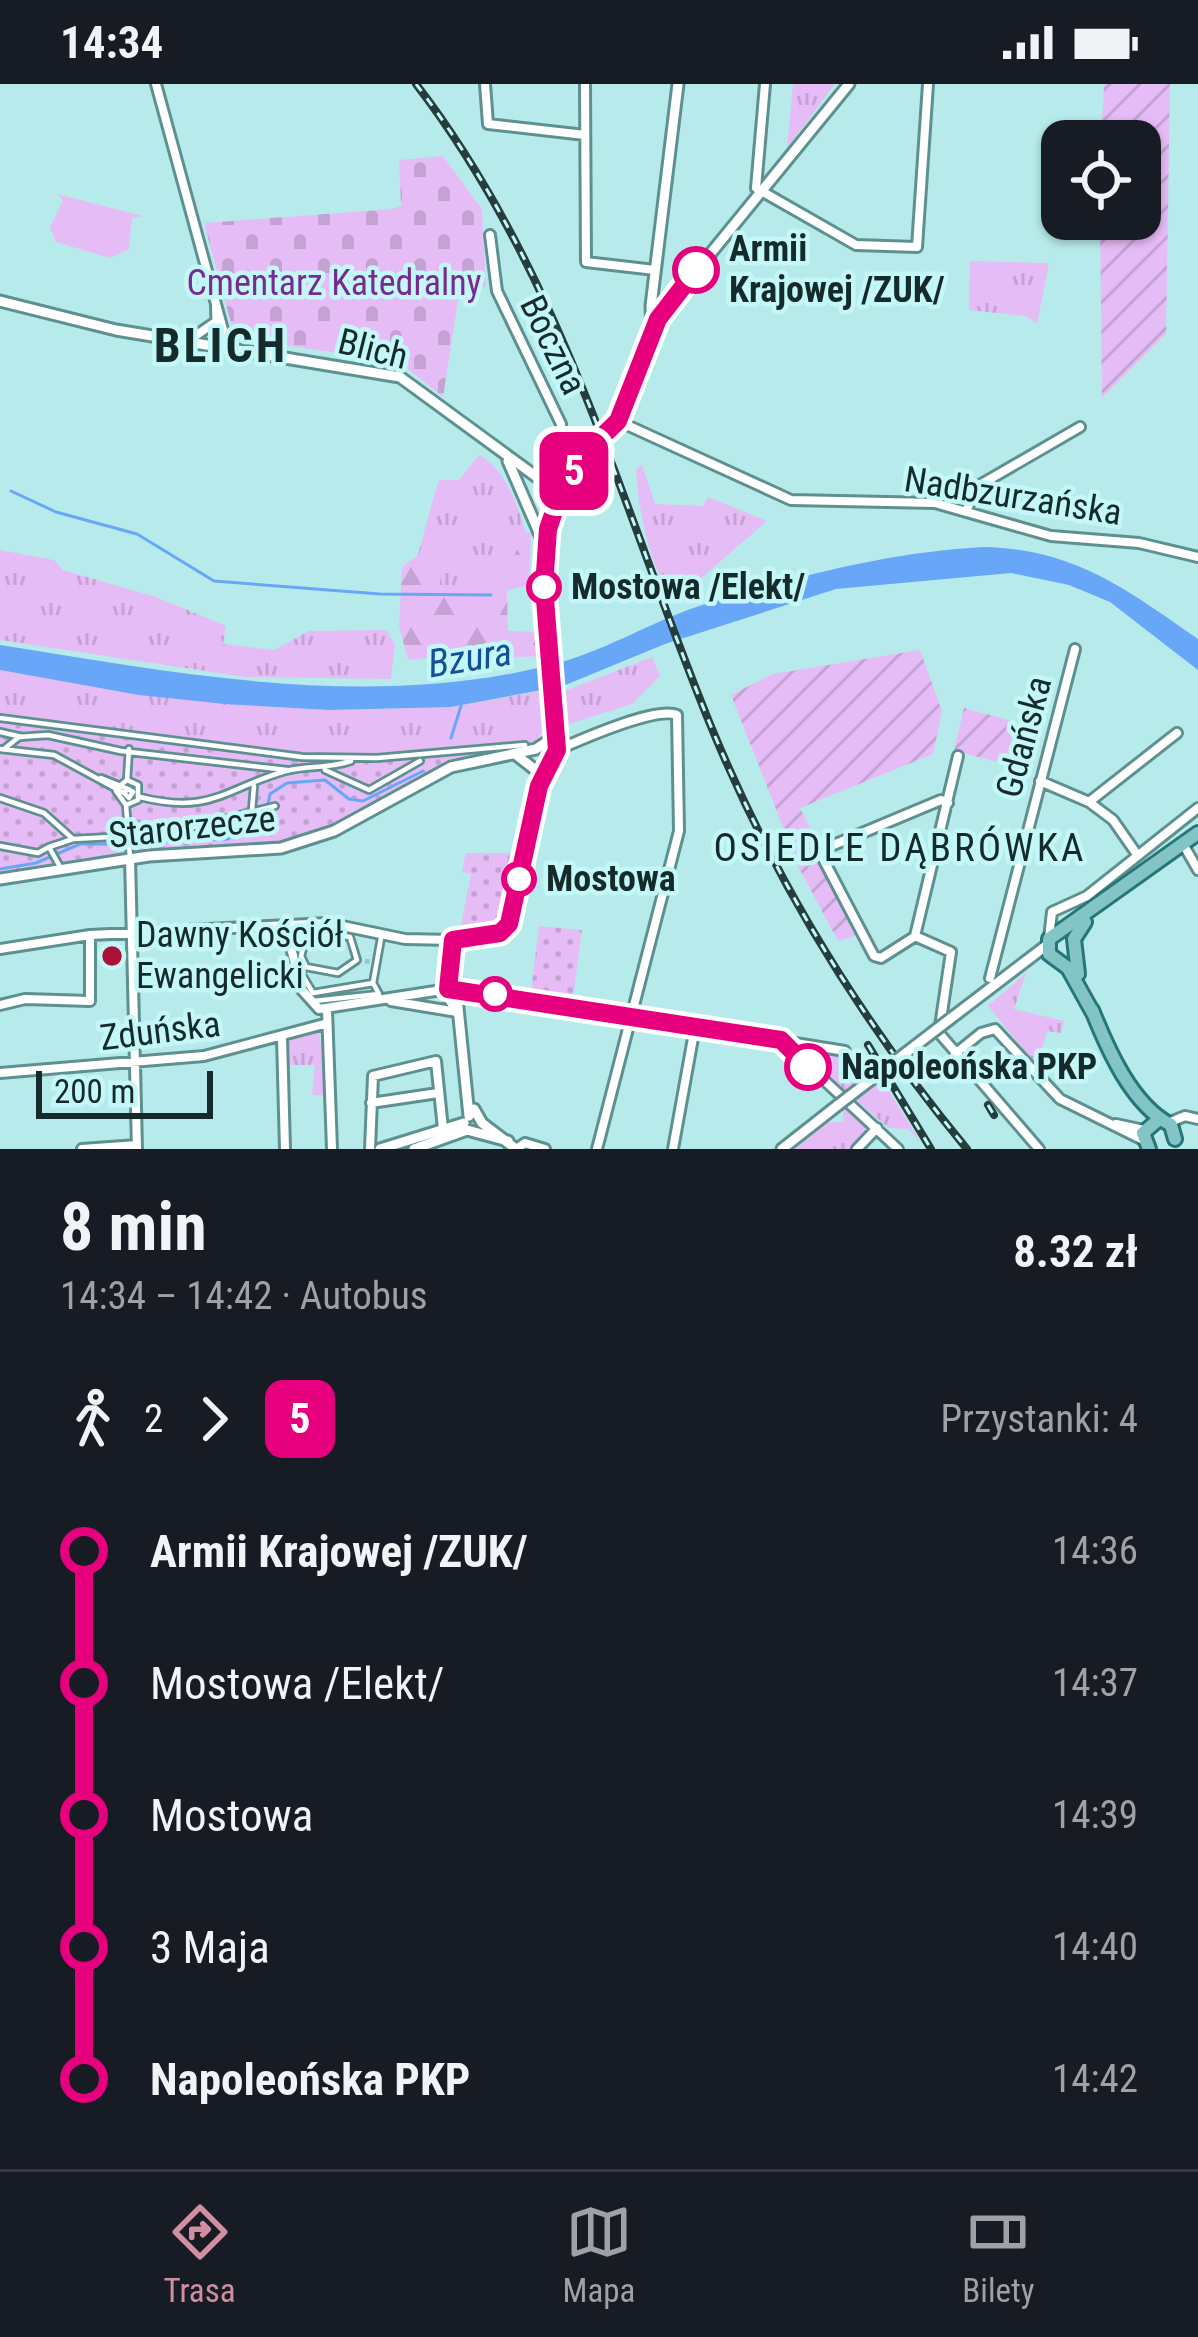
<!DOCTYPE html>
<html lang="pl">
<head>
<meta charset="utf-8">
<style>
  body { margin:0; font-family:"Roboto Condensed",sans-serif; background:#20242c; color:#f1f3f6; height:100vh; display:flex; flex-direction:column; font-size:45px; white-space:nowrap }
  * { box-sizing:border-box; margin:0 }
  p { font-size:39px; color:#9ea1a6 }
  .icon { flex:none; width:66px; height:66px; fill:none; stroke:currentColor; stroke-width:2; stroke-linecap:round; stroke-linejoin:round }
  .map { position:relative; height:1065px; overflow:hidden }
  .side { display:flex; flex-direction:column; background:#171b24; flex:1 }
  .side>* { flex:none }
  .badge { padding:0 24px; border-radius:18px; font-size:42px; line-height:78px }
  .controls { position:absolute; left:1041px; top:36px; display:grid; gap:24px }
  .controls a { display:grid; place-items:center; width:120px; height:120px; border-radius:24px; background:#171b24; box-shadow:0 3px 9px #0004; font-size:60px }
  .scale { position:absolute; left:36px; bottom:30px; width:177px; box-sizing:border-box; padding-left:12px; border:6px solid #152a2a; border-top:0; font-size:33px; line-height:42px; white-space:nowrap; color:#152a2a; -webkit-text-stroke:9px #c4f8f8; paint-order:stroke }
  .map>.badge { position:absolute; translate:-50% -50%; box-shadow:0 0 0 6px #fff }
  .legs { display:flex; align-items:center; gap:18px; height:132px; padding:0 60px; font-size:39px }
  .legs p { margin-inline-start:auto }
  .head { display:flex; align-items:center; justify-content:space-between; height:204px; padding:0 60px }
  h1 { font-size:66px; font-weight:700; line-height:90px }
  ul { padding:0 60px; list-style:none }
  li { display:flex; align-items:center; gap:42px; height:132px; font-size:45px }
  li i { display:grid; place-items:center; width:18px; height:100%; margin:0 15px; background:currentColor }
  li i::after { content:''; width:30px; height:30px; margin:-15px; border:9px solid; border-radius:50%; background:#171b24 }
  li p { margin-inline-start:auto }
  li:first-child i { background:linear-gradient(#0000 50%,currentColor 0) }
  li:last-child i { background:linear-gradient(currentColor 50%,#0000 0) }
  .status { display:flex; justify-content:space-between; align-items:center; height:84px; padding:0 60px; background:#171b24; direction:ltr }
  .status svg { height:33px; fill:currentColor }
  .dock { display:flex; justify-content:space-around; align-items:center; height:168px; border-top:3px solid #363941; background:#171b24; font-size:33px; color:#9ea1a6 }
  .dock a { display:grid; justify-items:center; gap:6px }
  .dock .on { color:#d18ea0 }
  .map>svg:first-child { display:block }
</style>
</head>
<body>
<div class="status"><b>14:34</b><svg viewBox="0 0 49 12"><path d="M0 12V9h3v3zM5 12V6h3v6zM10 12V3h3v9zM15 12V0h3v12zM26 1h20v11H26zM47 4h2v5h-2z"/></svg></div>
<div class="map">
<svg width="1198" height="1065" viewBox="0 0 1198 1065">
  <defs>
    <pattern id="grass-tufts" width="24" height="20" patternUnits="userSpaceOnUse" patternTransform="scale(3)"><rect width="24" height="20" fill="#e6bcf7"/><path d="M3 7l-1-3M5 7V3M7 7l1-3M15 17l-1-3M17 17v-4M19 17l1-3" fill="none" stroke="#c4a2d4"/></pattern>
    <pattern id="forest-firs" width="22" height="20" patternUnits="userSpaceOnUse" patternTransform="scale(3)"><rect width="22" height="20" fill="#e6bcf7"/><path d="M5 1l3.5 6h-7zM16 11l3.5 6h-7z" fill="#c4a2d4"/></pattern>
    <pattern id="cemetery-stones" width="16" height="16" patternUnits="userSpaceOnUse" patternTransform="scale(3)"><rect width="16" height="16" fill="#e6bcf7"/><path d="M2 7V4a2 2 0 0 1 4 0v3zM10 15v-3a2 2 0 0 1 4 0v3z" fill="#c4a2d4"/></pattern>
    <pattern id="park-dots" width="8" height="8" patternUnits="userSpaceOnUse" patternTransform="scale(3)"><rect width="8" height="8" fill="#e6bcf7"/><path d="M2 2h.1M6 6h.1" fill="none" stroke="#c4a2d4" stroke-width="1.8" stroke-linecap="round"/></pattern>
    <pattern id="garden-furrows" width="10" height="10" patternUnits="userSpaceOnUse" patternTransform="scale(3)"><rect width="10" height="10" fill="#e6bcf7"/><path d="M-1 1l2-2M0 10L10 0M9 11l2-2" fill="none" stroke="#c4a2d4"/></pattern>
  </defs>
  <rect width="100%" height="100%" fill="#b7ebeb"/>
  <path fill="url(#grass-tufts)" d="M793,0H835L787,64Z
    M970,177L1049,179L1037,240L1026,232L969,226Z
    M479,371C506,385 517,421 526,449L492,512L441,510L438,479L418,471L437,401L439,396H459Z
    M642,381L655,420L703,422L708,413L767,437L674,518C650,484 638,427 636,385Z
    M0,466L54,476L63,486L156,513L226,542L223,560L274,566L309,547L386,546L395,560L391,595L245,593L0,556Z
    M652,573L660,592L632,620L566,641L562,608Z
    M0,586L193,616L329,626L451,623L546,606L549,636L536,657L370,670L284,668L0,630Z
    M1026,889L1014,925L1064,937L1061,949L1047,947L1037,982L988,922Z
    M319,947L327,1011H312L315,981H284L285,958Z
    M798,967L870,976L920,1057L908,1045L889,1044Z
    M825,1004L869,1044L854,1065H795L828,1038H844L843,1027Z"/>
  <path fill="url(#forest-firs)" d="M526,449H531L529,501L507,506L508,547L539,548L542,572L493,574L471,582L464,570L408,576L399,542L402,483L418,471L438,478L441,510L492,512Z"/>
  <path fill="url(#cemetery-stones)" d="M443,72L482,125L486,203L460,204L443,313L408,285L407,279L235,254L204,139L393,125L401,121L399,76Z"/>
  <path fill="url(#park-dots)" d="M0,630L284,668L370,670L536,657L450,678L328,744L277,759L131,769L0,788Z
    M466,769H516L497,843L460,847L471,790L462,788Z
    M539,842L582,846L573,913L531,907Z"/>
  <path fill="url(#garden-furrows)" d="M1104,0H1170L1166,250L1102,314L1100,135H1140V57H1101Z
    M920,566L942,627L933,670L800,724L818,760L813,765L858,851L838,857L799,784L731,611L773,590Z
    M964,624L1016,638L1006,680L954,667Z"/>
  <path fill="#e6bcf7" d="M57,110L143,132L132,134L129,165L110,174L56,158L50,143L63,117Z"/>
  <path fill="#68a6f8" d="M984,463C1075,465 1126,505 1198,555V586L1110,518L1069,501L1011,489L836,505L665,560L563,602L451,623L329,626L225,620L139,611L0,586V561C184,590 374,628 558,579C610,565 657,534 709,519C798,492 890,468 984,463Z"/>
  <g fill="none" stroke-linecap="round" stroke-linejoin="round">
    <path stroke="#68a6f8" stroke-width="3" d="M11,407L56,428L137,450L214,497L380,510L491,511
      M451,654L461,622
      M135,759L228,755L241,744L264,738L270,710L287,699L325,696L349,715L363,717L423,687
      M0,785L36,779L80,760H124"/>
    <path stroke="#97c4c4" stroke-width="4.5" stroke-dasharray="4.5 2" stroke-linecap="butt" d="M365,877L371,878"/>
    <g stroke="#5f9090" stroke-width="10">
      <path id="pedestrian" d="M0,634L302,673L377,674L525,661
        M0,648L22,653
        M0,665L54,671L124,709
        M4,665L19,653L48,651L121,667L287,686
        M325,686L369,706L420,677
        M101,694L128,705
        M127,696L129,665
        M116,705L127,696L138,701V716L126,721
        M128,705L133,708L129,714L124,709Z
        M116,707L126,721L130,774
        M140,713C212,731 225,704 286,687C307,681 328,685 351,677
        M0,714L44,729L73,755
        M252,726L254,702
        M128,742L173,748L275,722
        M0,762L38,769L49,763L59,781
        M49,763L73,755L130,752
        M308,847L350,853L357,876L338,889L306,883L301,872Z
        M301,889L313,909L373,899L381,854
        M314,917L379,910L373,899"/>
    </g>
    <g stroke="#5f9090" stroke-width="14">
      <path id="minor" d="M156,0L228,264
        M485,0L488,40L585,51
        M585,0L586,178L655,186
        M765,0L756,104L856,161L917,163L928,0
        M490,151L497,207L561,340L565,389L570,392
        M216,221L217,262
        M188,257L214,239
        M618,337L791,416L935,419L1051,452L1139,459L1198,473
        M966,427L978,402L1080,343
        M557,666C580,656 656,622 677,631L679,747L597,1065
        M958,672L915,852L951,868L939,949L1039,1065
        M1040,697L1089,718L1177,649
        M1089,718L1113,736L1136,769
        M1183,760L1198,786
        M130,774L137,1065
        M286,845L302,906L319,925L448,905
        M914,853L881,874L874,872L819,767L941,716L948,719
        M1049,854L1052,828L1087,812L1198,724
        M0,865L90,851L328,839L405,855L453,856
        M990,894L1075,565
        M456,904L845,967
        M391,917L457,928
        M0,921L25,915L90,917V851
        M327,926L332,1065
        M282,954L285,1065
        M782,957L898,1065
        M955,970L981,949L995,945L1060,1015L1143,1056
        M0,989L204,972L324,940
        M371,1019L438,1009
        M1168,1039L1185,1032L1198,1035
        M1116,1040L1144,1046
        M82,1065L137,1061
        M370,1065L373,992L436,977L443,1045
        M516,1065L525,1059L545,1065
        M673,1065L695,943
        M857,1065L877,1044"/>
    </g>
    <g stroke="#5f9090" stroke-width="15">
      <path id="tertiary" d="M0,217L116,246L400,293L560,410
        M652,248L651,222L678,0
        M508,377L544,460
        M515,670L542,691
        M542,691L557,666L543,473L560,410L589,363L618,337L662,229L849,0
        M0,795L149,772L281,764L334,747L451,683L536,665L548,657
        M448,905L456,904L469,1032
        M457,928L446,909L453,856L500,849L509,840L542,686
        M950,935L1047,861
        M474,1025L482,1039L516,1065
        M380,1065L464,1039
        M414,1065L467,1046L508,1057
        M782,1065L838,1021"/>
    </g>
    <g stroke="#277677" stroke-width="18">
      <path id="primary" d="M1078,890L1074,855L1085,838
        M1092,926C1108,966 1132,1021 1171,1041L1175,1055
        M1093,929L1068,884L1049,870V855L1198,749
        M1149,1065L1143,1049L1158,1036"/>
    </g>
    <use href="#pedestrian" stroke="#fff" stroke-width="4.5"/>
    <use href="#minor" stroke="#fff" stroke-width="8"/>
    <use href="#tertiary" stroke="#fff" stroke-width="9"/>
    <use href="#primary" stroke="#83c5c6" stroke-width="12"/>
    <g stroke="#253d3d" stroke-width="8">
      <path id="rail" d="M416,0C563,191 620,420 710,640C773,794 861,937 967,1065
        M868,961L931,1065
        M988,1021L994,1031"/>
    </g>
    <use href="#rail" stroke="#c4f8f8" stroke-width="3" stroke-dasharray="9" stroke-linecap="butt"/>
    <g stroke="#5f9090" stroke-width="15" stroke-linecap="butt">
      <path id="tertiary-bridge" d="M838,1021L950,935"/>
    </g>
    <use href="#tertiary-bridge" stroke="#fff" stroke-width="9"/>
  </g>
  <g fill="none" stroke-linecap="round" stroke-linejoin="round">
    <g stroke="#fff" stroke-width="27">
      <path id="line-1" d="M696,186L658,235L618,337L583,371L560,410L548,445L544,503L557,666L539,702L509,840L500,849L453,856L448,905L781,956L808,983"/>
    </g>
    <use href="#line-1" stroke="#e6007e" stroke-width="18"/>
  </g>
  <g fill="#fff" stroke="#e6007e" stroke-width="6">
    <circle cx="696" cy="186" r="21"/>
    <circle cx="544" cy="503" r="15"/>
    <circle cx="519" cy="795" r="15"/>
    <circle cx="495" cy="910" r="15"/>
    <circle cx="808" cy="983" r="21"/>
  </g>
  <circle fill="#aa1338" stroke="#c4f8f8" stroke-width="4.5" cx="112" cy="872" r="12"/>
  <g text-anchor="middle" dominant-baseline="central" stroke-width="9" stroke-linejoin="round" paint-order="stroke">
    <g font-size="36" font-weight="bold" fill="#152a2a" stroke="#c4f8f8" text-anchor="start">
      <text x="729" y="165">Armii<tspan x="729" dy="41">Krajowej /ZUK/</tspan></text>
      <text x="571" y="503">Mostowa /Elekt/</text>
      <text x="546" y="795">Mostowa</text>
      <text x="841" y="983">Napoleońska PKP</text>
    </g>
    <g font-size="36" fill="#772b91" stroke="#c4f8f8">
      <text x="334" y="199">Cmentarz Katedralny</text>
    </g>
    <g font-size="36" fill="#152a2a" stroke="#c4f8f8">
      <text transform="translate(553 261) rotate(64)">Boczna</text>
      <text transform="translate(373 265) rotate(14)">Blich</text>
      <text transform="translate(1013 412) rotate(9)">Nadbzurzańska</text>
      <text transform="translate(1024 653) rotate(-75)">Gdańska</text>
      <text transform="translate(192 743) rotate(-6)">Starorzecze</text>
      <text transform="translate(160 947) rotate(-7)">Zduńska</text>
    </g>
    <g font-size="36" fill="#152a2a" stroke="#c4f8f8" text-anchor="start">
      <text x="136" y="851">Dawny Kościół<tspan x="136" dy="41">Ewangelicki</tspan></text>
    </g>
    <g font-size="39" font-style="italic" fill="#135099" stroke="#c4f8f8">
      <text transform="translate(470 574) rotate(-9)">Bzura</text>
    </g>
    <g font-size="39" letter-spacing="3" fill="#152a2a" stroke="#c4f8f8">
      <text x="900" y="764">OSIEDLE DĄBRÓWKA</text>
    </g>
    <g font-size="48" font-weight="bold" letter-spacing="3" fill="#152a2a" stroke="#c4f8f8">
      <text x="221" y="261">BLICH</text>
    </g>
  </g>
</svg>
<div class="controls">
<a><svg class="icon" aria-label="locate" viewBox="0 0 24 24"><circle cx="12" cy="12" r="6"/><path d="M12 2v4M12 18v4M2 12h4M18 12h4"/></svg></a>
</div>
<div class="scale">200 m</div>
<b class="badge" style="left:574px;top:387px;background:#e6007e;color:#fff">5</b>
</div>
<section class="side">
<div class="head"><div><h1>8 min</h1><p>14:34 – 14:42 · Autobus</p></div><b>8.32 zł</b></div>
<div class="legs"><svg class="icon" aria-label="walk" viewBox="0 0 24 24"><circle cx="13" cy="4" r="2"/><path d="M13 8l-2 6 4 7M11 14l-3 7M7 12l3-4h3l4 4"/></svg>2<svg class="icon" aria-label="forward" viewBox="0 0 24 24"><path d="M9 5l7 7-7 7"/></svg><b class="badge" style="background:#e6007e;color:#fff">5</b><p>Przystanki: 4</p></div>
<ul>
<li><i style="color:#e6007e"></i><b>Armii Krajowej /ZUK/</b><p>14:36</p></li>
<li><i style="color:#e6007e"></i><span>Mostowa /Elekt/</span><p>14:37</p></li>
<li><i style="color:#e6007e"></i><span>Mostowa</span><p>14:39</p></li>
<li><i style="color:#e6007e"></i><span>3 Maja</span><p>14:40</p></li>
<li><i style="color:#e6007e"></i><b>Napoleońska PKP</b><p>14:42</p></li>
</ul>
</section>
<nav class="dock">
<a class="on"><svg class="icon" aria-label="directions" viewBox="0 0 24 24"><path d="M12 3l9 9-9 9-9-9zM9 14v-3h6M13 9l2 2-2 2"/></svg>Trasa</a>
<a><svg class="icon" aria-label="map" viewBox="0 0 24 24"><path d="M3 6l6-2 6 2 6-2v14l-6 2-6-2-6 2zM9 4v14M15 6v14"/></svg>Mapa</a>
<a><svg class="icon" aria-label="tickets" viewBox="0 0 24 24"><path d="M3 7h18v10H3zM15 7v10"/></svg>Bilety</a>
</nav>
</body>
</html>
